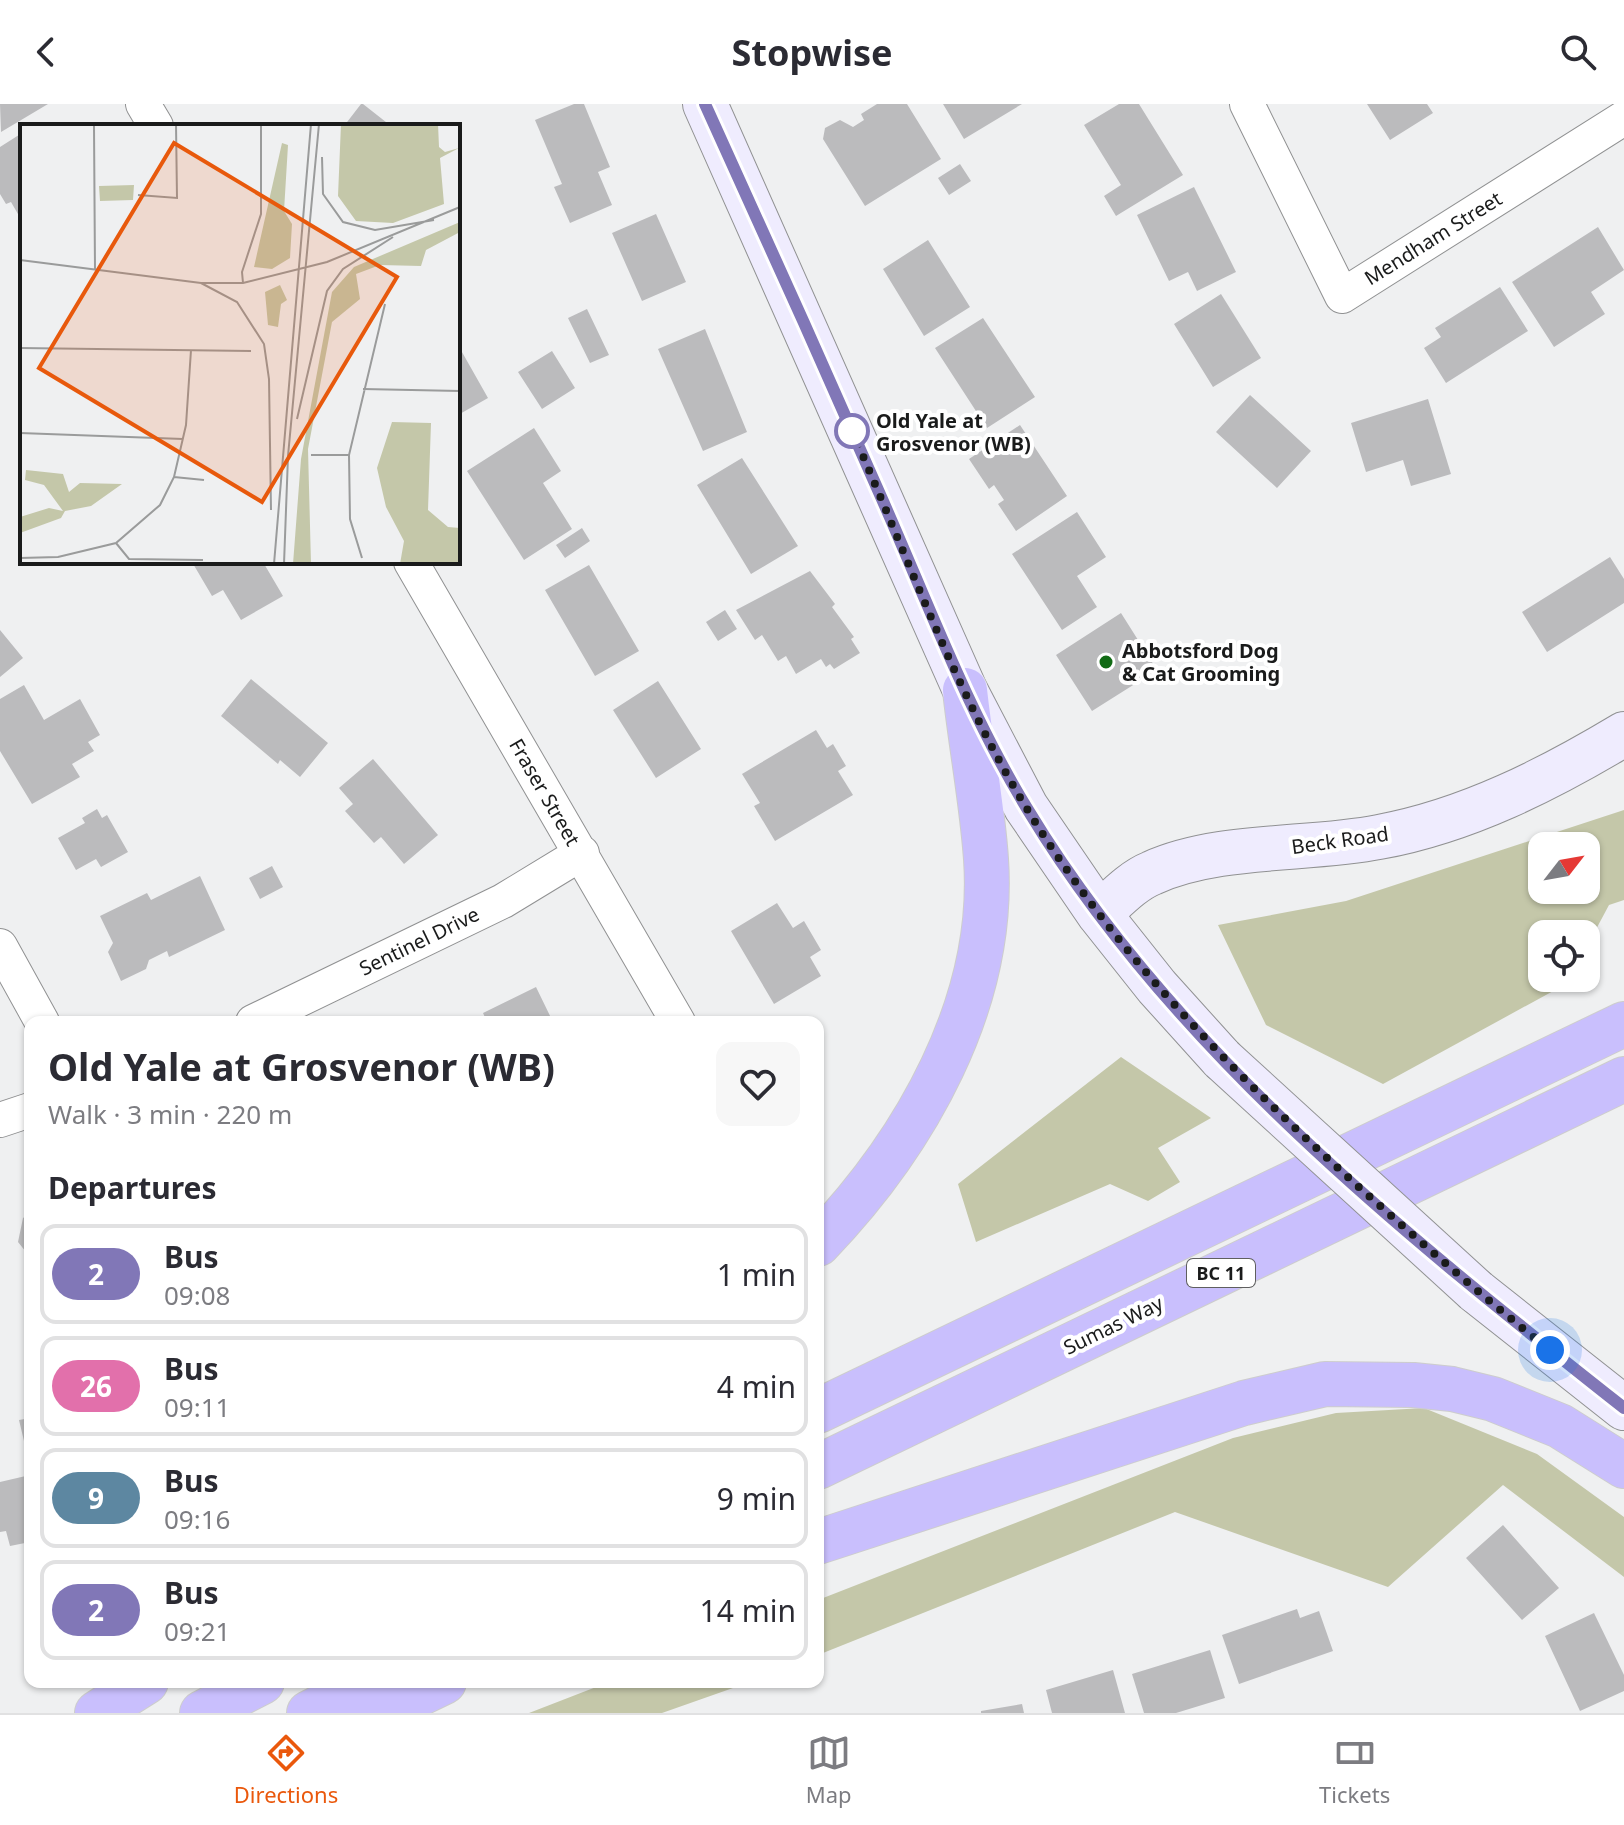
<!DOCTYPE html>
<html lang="en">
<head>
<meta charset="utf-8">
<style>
  body { margin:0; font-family:"Noto Sans",sans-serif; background:#f7f7f7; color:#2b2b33; height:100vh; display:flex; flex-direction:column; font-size:30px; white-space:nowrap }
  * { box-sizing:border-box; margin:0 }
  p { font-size:26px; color:#7c7c81 }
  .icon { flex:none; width:44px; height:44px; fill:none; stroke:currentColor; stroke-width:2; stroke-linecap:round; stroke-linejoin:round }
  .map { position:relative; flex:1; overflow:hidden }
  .side { position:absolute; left:24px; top:912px; width:800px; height:672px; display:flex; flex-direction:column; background:#fff; border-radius:16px; box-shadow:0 2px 6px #0004 }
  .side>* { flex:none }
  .badge { padding:0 16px; border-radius:26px; font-size:28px; line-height:52px }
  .needle { width:52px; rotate:59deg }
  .tools { position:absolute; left:1528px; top:728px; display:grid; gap:16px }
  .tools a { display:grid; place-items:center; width:72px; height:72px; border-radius:16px; background:#fff; box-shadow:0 2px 6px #0004; font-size:40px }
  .you { position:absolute; width:40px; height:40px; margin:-20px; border:6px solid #fff; border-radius:50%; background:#1a73e8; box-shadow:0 0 0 12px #1a73e833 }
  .map>.badge { position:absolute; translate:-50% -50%; box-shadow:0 0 0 4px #fff }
  h2 { padding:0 24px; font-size:30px; line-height:72px }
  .round { display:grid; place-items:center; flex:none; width:84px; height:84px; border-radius:16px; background:#f7f7f7 }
  .headline { display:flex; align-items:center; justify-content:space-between; height:136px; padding:0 24px }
  h1 { font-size:38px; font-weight:700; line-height:60px }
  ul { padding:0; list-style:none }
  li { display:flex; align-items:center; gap:24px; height:100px; margin:0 16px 12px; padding:0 8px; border:4px solid #e1e1e2; border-radius:16px }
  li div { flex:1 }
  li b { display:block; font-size:30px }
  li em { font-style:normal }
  li .badge { min-width:88px; font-weight:700; text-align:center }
  header { display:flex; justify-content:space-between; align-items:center; height:104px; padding:0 24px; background:#fff; font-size:36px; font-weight:700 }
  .menu { display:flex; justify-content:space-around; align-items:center; height:112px; border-top:2px solid #e1e1e2; background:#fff; font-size:22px; color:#7c7c81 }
  .menu a { display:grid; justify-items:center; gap:4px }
  .menu .current { color:#ea580c }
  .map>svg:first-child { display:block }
</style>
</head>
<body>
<header><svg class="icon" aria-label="back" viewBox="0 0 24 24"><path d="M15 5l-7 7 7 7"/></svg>Stopwise<svg class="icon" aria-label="search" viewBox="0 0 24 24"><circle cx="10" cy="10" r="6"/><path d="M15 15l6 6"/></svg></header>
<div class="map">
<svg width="1624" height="1609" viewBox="0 0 1624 1609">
  <rect width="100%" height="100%" fill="#eff0f1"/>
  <path fill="#c4c7a9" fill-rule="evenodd" d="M1624,706V796L1609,801L1586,844V830H1542V874H1570L1566,880L1383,980L1266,921L1218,821L1346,797ZM1586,742V786H1542V742Z
    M1121,953L1211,1014L1158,1044L1180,1078L1148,1097L1110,1080L976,1138L958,1080Z
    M1424,1304L1537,1350L1624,1413V1473L1503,1381L1388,1483L1175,1408L818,1551V1496L1233,1334L1336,1309Z
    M609,1578H750L662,1609H529Z"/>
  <path fill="#bbbbbd" d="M0,0H48L1,28Z
    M361,0H363L391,22H344Z
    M574,0H584L610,63L598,68L612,101L570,119L554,83L562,80L535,16Z
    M877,0H907L941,55L865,102L823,35L825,24L840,16L853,23L864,16L861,10Z
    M943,0H1022L964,35Z
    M1119,0H1139L1183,71L1116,112L1104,92L1121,81L1084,21Z
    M1367,0H1427L1433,9L1390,36Z
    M22,29V117L11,98L6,100L0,90V43Z
    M960,60L971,77L949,91L938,74Z
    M1194,83L1236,168L1197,187L1188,168L1169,177L1137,111Z
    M656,110L686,178L642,197L612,129Z
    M1598,123L1624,166L1591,188L1605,210L1554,243L1512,178Z
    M928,136L970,203L924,232L883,165Z
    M1500,183L1528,227L1446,279L1424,244L1441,233L1435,224Z
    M1221,190L1261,254L1213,283L1174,220Z
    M587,205L609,251L590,259L568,214Z
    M983,214L1035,293L987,324L935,244Z
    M705,225L747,328L703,347L658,245Z
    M458,241L488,294L458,311Z
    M552,247L575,284L542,305L518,268Z
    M1250,291L1311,347L1277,384L1216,328Z
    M1428,295L1451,370L1411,382L1403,356L1366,368L1351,319Z
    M1020,321L1067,392L1016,427L998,400L1004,396L994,381L989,385L969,355Z
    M534,324L561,367L543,379L572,425L524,456L467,367Z
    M742,354L798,442L751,470L697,381Z
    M1077,408L1106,453L1077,472L1097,503L1062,526L1012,450Z
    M582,424L590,437L565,454L556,441Z
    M1610,453L1624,475V499L1547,548L1522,508Z
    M192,458H263L283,492L241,516L223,486L212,492Z
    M589,461L639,547L595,572L545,486Z
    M810,467L835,500L832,503L854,533L851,535L860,549L834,565L830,560L826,563L821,555L796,570L786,552L778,557L762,531L755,536L736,506Z
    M725,506L737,525L718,537L706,518Z
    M1121,509L1157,566L1092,607L1056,551Z
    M0,526L23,554L0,573Z
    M251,575L328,639L300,673L280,656L278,660L221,612Z
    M658,577L701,645L656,674L613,606Z
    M24,581L44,616L80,595L100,631L88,638L94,647L72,660L80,673L32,700L0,647V595Z
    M816,626L827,644L833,640L846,662L838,667L853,691L775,737L754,702L760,699L742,670Z
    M373,655L438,731L404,760L381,733L374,739L345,707L353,700L339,684Z
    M97,705L102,714L107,711L128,748L101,763L96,755L76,766L58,734L85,719L82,714Z
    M272,762L283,783L260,795L249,774Z
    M200,772L225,826L169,853L167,847L149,856L146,865L121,877L108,848L113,839L100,812L147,789L151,796Z
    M777,799L793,824L804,817L821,846L810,853L821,872L774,900L731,827Z
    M536,883L553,918H487L483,909Z
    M30,1109V1153L18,1138L23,1114Z
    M30,1314V1358H29L19,1316Z
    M30,1371V1438L10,1442L6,1427L0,1428V1378Z
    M1503,1421L1559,1484L1522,1516L1466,1454Z
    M1297,1505L1300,1514L1319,1507L1333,1547L1239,1580L1222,1531Z
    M1594,1509L1624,1571V1587L1580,1607L1545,1532Z
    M1210,1546L1225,1594L1176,1609H1144L1132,1570Z
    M1113,1566L1125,1609H1052L1046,1586Z
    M1022,1600L1024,1609H981V1607Z"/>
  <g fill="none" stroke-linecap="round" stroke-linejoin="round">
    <g stroke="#909192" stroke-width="36">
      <path id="street" d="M143,0L156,22
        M1247,0L1342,192L1624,14
        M411,458L678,918
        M0,842L42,918
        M253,918L503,797L582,749
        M0,1016L30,1006"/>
    </g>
    <g stroke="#909192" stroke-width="46">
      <path id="secondary" d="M705,0L965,586L1026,703L1099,810L1157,883L1222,955
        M1099,810C1115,796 1132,777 1152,769C1218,739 1308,747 1379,733C1467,717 1549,675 1624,630
        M1476,1187L1624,1304"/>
    </g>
    <g stroke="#cdcdcd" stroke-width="46">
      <path id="highway" d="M818,1140C915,1039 996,899 986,755C982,698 971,642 965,586
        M818,1307L1624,920
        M818,1363L1624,975
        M818,1438L1244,1299L1325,1280L1413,1281L1452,1285L1493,1295L1560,1322L1624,1362
        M97,1609L146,1578
        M202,1609L262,1578
        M309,1609L370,1578
        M380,1609L444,1578"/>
    </g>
    <use href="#street" stroke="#fff" stroke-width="34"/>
    <use href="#secondary" stroke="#efecfe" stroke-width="44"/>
    <use href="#highway" stroke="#c9bffd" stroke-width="44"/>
    <g stroke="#909192" stroke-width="46" stroke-linecap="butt">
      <path id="secondary-bridge" d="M1222,955L1476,1187"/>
    </g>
    <use href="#secondary-bridge" stroke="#efecfe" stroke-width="44"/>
  </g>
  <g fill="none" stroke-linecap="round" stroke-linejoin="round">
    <g stroke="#fff" stroke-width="18">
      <path id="line" d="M705,0C765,131 824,263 882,395C928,499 968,608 1028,706C1173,946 1406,1132 1624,1304"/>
    </g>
    <use href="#line" stroke="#8177b7" stroke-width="12"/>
    <path stroke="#1a1b1b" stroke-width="8" stroke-dasharray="0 14.4" d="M852,327C908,453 955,587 1027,705C1116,851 1235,971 1361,1085C1423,1140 1485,1195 1550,1246"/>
  </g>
  <circle fill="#fff" stroke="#8177b7" stroke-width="4" cx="852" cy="327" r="16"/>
  <circle fill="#126b15" stroke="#fff" stroke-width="3" cx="1106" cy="558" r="8"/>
  <g text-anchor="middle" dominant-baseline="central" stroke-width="8" stroke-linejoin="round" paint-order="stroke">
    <rect fill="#fff" stroke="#5f5f5f" stroke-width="2" x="1187" y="1155" width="68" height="28" rx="6"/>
    <g font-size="18" font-weight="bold" fill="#1a1b1b">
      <text x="1221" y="1169">BC 11</text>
    </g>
    <g font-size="20" fill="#1a1b1b" stroke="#fff">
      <text transform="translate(1433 134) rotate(-32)">Mendham Street</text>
      <text transform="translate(545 688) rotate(60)">Fraser Street</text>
      <text transform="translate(1340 736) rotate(-8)">Beck Road</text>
      <text transform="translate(419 837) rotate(-26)">Sentinel Drive</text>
      <text transform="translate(1113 1221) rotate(-26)">Sumas Way</text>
    </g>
    <g font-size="20" font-weight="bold" fill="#1a1b1b" stroke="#fff" text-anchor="start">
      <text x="876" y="316">Old Yale at<tspan x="876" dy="23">Grosvenor (WB)</tspan></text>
    </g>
    <g font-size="20" font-weight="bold" fill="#1a1b1b" stroke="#fff" text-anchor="start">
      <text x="1122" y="546">Abbotsford Dog<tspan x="1122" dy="23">&amp; Cat Grooming</tspan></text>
    </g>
  </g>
  <g transform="translate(20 20)">
    <rect width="440" height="440" fill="#eff0f1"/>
    <path d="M321,0H418L419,23L425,28L439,24L420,34L424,80L373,99L336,97L318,72ZM262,19L268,21L264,87L272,100L270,134L252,145L234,143ZM114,61L113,76L80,77L79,62ZM440,98V108L406,126L401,142L360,141L336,150L340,175L312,198L288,325L291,440H273L281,335L312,168L334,143ZM260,161L267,176L261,180L258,203L248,201L245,168ZM372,298L411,299L408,386L428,403L440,404V440H380L384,417L366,383L357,344ZM6,346L43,350L49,368L60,359L102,360L71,382L45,387L41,394L0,409V393L29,384L43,387L24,361L5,356Z" fill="#c4c7a9"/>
    <path fill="none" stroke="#9a9b9b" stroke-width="2" d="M74,2L75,146M302,33L303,70L323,98L355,106L414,96M118,71L157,74L156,0M0,136L181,159H223L307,138L440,83M181,159L217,178L244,220L249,255L251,386M223,159L222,148L241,90V0M0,224L231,227M343,265L440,267M277,295L307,167L323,145L373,113M0,309L163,315M291,331H329M154,353L184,356M96,419L109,435L183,436M0,434L38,433L96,419L140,381L154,353L166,301L171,226M342,434L330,395L329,331L365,180M254,440L291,0M264,440L268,332L299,0"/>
    <path fill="#e8590c" fill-opacity="0.15" stroke="#e8590c" stroke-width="4" d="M154,19L377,153L242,378L19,244Z"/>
    <rect width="440" height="440" fill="none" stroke="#1a1b1b" stroke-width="4"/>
  </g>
</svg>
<div class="tools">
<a><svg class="needle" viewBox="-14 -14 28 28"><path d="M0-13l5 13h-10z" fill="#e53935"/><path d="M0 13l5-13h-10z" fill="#7c7c81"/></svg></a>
<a><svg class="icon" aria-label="locate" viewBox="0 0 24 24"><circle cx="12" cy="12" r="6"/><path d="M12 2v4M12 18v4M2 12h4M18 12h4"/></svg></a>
</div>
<div class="you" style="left:1550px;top:1246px"></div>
<section class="side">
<div class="headline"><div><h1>Old Yale at Grosvenor (WB)</h1><p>Walk · 3 min · 220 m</p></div><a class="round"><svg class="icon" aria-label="heart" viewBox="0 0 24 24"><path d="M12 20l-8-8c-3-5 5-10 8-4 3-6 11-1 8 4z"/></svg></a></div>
<h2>Departures</h2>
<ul>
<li><span class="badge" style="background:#8177b7;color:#fff">2</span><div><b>Bus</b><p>09:08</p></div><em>1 min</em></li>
<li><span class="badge" style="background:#e270ab;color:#fff">26</span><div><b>Bus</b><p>09:11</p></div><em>4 min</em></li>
<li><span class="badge" style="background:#5d87a1;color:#fff">9</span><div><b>Bus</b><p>09:16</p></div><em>9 min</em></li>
<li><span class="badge" style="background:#8177b7;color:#fff">2</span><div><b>Bus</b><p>09:21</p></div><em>14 min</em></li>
</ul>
</section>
</div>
<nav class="menu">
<a class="current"><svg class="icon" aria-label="directions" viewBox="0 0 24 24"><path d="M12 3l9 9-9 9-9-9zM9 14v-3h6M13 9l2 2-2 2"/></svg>Directions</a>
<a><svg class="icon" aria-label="map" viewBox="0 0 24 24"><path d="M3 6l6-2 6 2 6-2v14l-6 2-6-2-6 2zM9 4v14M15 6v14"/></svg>Map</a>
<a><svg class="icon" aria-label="tickets" viewBox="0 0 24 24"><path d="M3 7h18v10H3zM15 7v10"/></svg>Tickets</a>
</nav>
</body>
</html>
